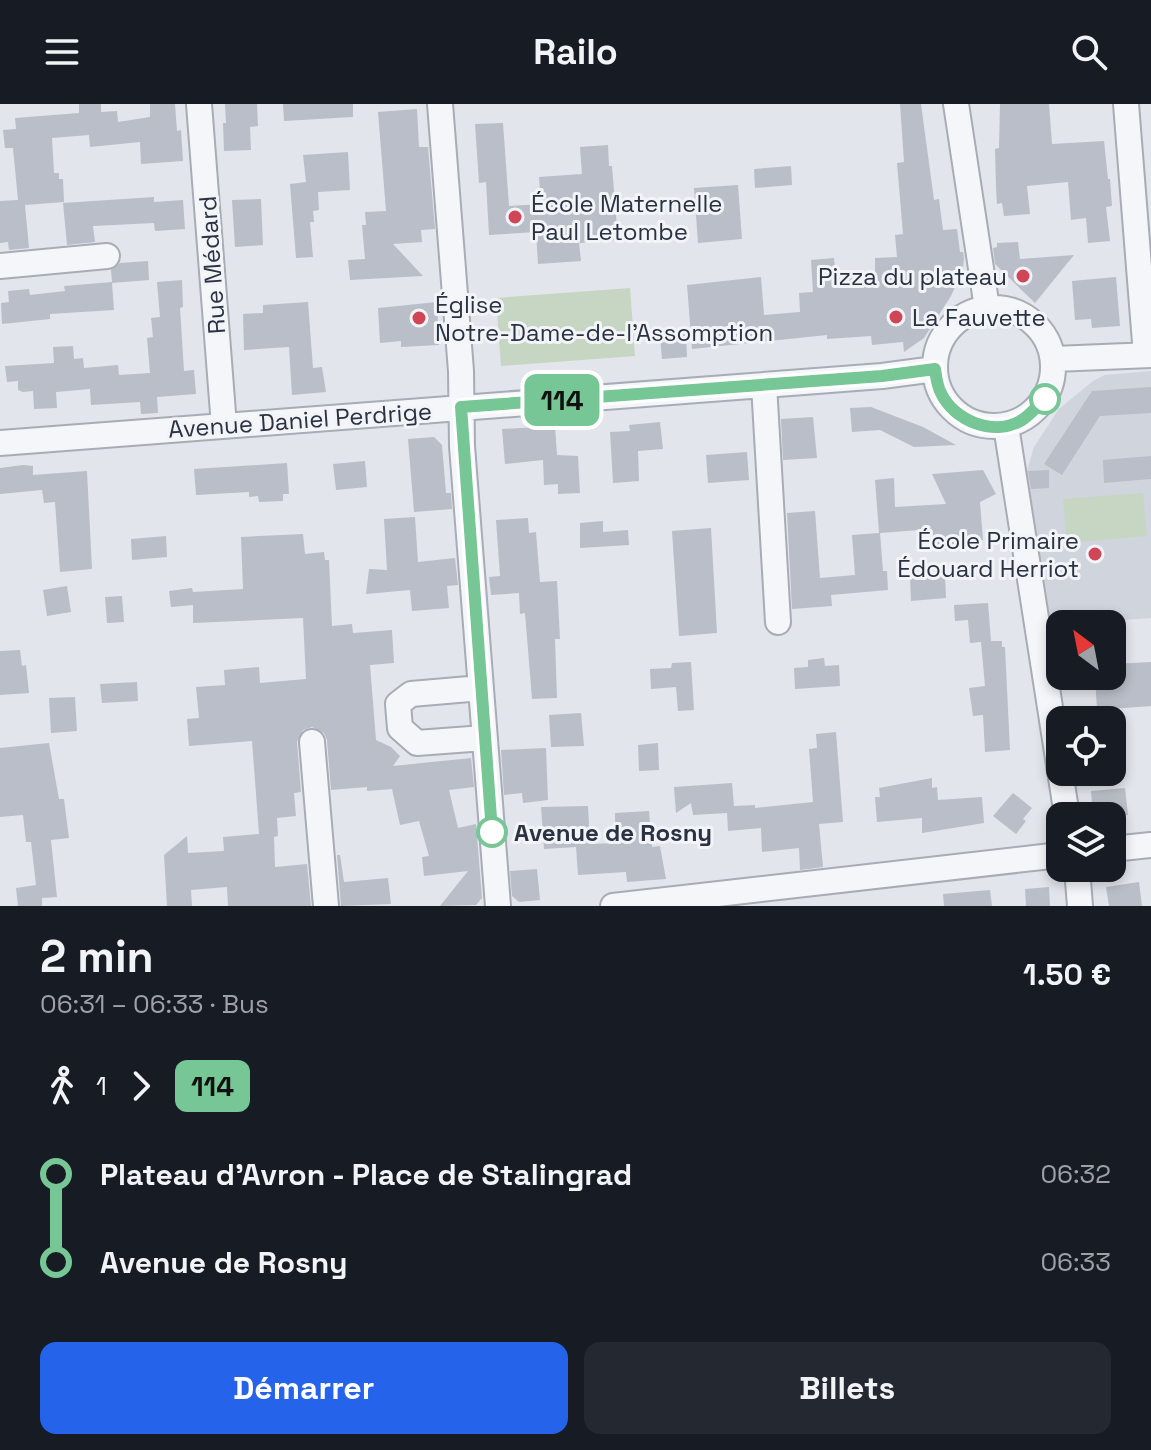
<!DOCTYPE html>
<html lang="fr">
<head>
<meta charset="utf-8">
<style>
  body { margin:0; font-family:"Space Grotesk",sans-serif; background:#242831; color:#f1f3f6; height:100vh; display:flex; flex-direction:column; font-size:30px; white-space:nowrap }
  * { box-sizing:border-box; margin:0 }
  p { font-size:26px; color:#9ea1a6 }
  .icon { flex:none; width:44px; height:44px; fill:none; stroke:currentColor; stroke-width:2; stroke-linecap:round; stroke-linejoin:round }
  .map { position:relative; height:802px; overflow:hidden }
  .side { display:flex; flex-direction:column; background:#171b24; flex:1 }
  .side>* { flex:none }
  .badge { padding:0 16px; border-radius:12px; font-size:28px; line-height:52px }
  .needle { width:52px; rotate:328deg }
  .tools { position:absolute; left:1046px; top:506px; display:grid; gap:16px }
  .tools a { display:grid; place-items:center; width:80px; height:80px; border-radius:16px; background:#171b24; box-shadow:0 4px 12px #0003; font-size:40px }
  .map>.badge { position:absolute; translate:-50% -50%; box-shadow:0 0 0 4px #fff }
  .legs { display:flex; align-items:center; gap:12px; height:88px; padding:0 40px; font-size:26px }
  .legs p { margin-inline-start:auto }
  .head { display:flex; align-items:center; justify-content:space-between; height:136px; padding:0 40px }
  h1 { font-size:44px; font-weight:600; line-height:60px }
  .button { display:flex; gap:16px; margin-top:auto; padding:16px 40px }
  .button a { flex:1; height:92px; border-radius:16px; background:#2563eb; color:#fff; font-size:32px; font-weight:600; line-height:92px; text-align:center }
  .button a+a { background:#242831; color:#f1f3f6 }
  ul { padding:0 40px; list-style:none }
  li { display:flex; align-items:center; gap:28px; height:88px; font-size:30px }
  li i { display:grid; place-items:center; width:12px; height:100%; margin:0 10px; background:currentColor }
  li i::after { content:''; width:20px; height:20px; margin:-10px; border:6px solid; border-radius:50%; background:#171b24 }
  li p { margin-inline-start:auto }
  li:first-child i { background:linear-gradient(#0000 50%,currentColor 0) }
  li:last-child i { background:linear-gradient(currentColor 50%,#0000 0) }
  header { display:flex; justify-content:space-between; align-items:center; height:104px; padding:0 40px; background:#171b24; font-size:36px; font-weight:600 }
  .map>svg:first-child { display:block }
</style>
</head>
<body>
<header><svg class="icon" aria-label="menu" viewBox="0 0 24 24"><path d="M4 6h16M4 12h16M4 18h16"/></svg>Railo<svg class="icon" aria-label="search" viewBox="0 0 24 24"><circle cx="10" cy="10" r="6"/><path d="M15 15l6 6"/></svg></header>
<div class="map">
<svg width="1151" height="802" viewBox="0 0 1151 802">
  <rect width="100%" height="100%" fill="#e2e5eb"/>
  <path fill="#d0d4dd" d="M1151,267V514L1050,521L1028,386L1027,367L1034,343L1059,305L1093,277L1105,271Z"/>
  <path fill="#c7d5c3" d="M630,184L635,252L501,262L496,194Z
    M1143,389L1147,432L1067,439L1063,395Z"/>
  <path fill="#b9bec8" d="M79,0H101V8L117,7L118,18L150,13V0H175L177,27L181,26L183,57L141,60L140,38L90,43L89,31L52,34L54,69H59V75H63L64,98L25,101L29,144L9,146L8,138L0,139V97L18,96L13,44H5L3,26L16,25L15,14L79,9Z
    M225,0H257L258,22L250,23L251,46L224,47L223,19H226Z
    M283,0H353V13L284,17Z
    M900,0H921L934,96L939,95L943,126L957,125L960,148H963L964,154L963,166L951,192L924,234L904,248L903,238L872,241L871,232L827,235V231L692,245L687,181L761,173L764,211L800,208L799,189L813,188L811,156L834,154L836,173L875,168V154L897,153L895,131L903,130L897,59L904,58Z
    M1000,0H1049L1052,40L1104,37L1108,75H1110L1112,102L1106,103L1110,137L1088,139L1086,114L1071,116L1068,78L1027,82L1030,110L1004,112L1002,99L997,100L996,84L995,45L999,44Z
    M417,5L419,43H428L435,125L421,126L422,138L393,140L423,172L350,176L348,156L365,155L362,121H366L365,108L386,107L378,8Z
    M503,19L509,102L541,100L539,73L582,70L580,43L608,41L609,62H612L618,136L579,139L581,157L538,160L536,128L489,131L486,78L479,79L475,20Z
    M348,48L350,86L318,88L319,106L313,107L314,118H310L313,153L296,154L290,80L306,78L303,51Z
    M791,62L792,81L755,84L754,65Z
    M738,81L742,135L698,139L694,84Z
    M154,93V98L183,96L185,125L155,127L154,119L93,122L95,138L67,141L63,99Z
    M261,95L263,141L235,143L232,96Z
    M1018,138L1020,155L1074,151L1035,199L995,160L993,144L997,143V139Z
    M148,157L149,176L112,179L114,206L50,210V215L2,220L1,199L9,198L8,187L29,185L30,191L65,187L64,182L112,178L111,166L120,159Z
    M1116,173L1120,222L1092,224L1091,215L1075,216L1072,177Z
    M182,176L183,203L180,204L184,267L194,266L196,290L157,293L158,309L141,310L140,298L91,301L90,285L56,288L57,304L34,305L33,287L23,288L18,286V277L7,278L5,262L54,259L53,243L73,242L74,255L83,254L84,264L118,261L119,271L150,269L147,234L153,233L151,214L160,213L157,178Z
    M308,198L313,264L322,263L326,288L292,291L289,243L244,246L243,210L263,209V201Z
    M437,198L439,241L401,243V237L380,239L378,204Z
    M686,230L687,253L662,255L660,232Z
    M1151,283V309L1100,312L1062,371L1044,360L1092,287Z
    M871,303L923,323L956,341L914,343L880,326L852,328L850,304Z
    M813,313L817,354L783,356L781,315Z
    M660,318L663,345L638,347L639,377L613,379L610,328L630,327L629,321Z
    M555,322L557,351L578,352L580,389L558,390V380L544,381L543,356L505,360L502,325Z
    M434,333L442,341L446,389H451L452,405L414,408L408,335Z
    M747,348L749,376L708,379L706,351Z
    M1151,352V375L1104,379L1103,356Z
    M365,357L367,383L336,386L333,360Z
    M287,359L289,390H283V397L259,398L258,392L249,393V388L196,391L194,365Z
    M23,361L33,362V371L87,367L92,465L60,468L55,398L44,399L42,386L0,390V364Z
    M983,366L996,390L980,398L983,436L972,437V442L934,447L932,425L880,429L883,467H887L888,486L831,491L832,502L792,505L787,409L815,407L820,474L855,471L852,431L879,429L875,376L894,374L895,403L946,400L932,370Z
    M1049,366V384L1031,385L1028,367Z
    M415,413L418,458L455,454L458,481L447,482L449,504L412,507L410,486L366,490L369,465L387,466L384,415Z
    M528,414L529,429L536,428L540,478L557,477L560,535H555L557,594L532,595L525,509L520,510L519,489L491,491L489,473L500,472L496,416Z
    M603,417V428L628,426L629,441L580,444V419Z
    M711,424L717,529L679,532L672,427Z
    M303,430L305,450L324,448L325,456H329L332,522L352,520L353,529L392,526L394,559L370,561L376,636L391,643L400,652L393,662L471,654L474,683L449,686L458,724L476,720L482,794L476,801L440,802L468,767L424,772L422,753L429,752L419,717L400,721L392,685L367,687V683L331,686L327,636L324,629L312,623L303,626L297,638L301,688L294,689L296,712L277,714L278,732L274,733L275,763L307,760L311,802H228L227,783L191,786L192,802H167L164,751L187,732L188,749L224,747L223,733L259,730L252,637L189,642L187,615L199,614L196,583L225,581L224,566L259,563L260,579L306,575L303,514L193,519V501L171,503L169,487L192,484L193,488L243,485L241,433Z
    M166,432L167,453L132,456L131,435Z
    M945,470L946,494L911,497L910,473Z
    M67,482L71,508L47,512L43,486Z
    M122,492L124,518L107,519L105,493Z
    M988,499L991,537H1002V543H1005L1010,646L985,648L983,611L973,612L969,584L985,582L981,538L970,539L968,516L955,517L954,501Z
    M20,546L22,562L26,561L29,589L0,591V547Z
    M824,554L825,562L839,561L840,582L795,585L794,564L808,563V556Z
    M691,558L694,606L678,607L676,583L651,585L650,565L671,564L672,559Z
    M1151,558V602L1097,606L1095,572H1112V560Z
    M137,578L138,597L102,599L100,580Z
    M75,593L77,627L51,629L49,594Z
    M581,609L584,642L551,643L549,611Z
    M836,628L843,718L819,720L823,763L800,766L799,744L762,748L761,724L728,727L727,709L693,711L691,699L676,709L674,683L732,679L734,702L755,701V704L813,698L809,645L817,644L816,630Z
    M49,639L59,695H64L69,734L51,736L57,793L42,794V802H18L16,784L36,781L31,738H26L23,711L0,713V644Z
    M658,639L659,666L639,667L638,641Z
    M546,644L548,696L523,699L522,689L504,691L501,646Z
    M932,674V684L937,683L938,696L982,693L984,719L922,729V714L877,718L875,693H880L879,684Z
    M1125,684L1128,711L1093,712L1091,687Z
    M1013,689L1032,704L1023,715L1026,717L1016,730L993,712Z
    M588,702L590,740L615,739V709L649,707L652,743L660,742L666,775L627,778L626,768L578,771L576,743L544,745L541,703Z
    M337,751H340L344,778L388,774L391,800L341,802Z
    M537,765L540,796L519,798L512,792L510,767Z
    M1139,778L1142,802H1109L1106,783Z
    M1049,783L1050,802H1026L1025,785Z
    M990,786L992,802H944L943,790Z"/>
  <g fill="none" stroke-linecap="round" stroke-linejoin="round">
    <g stroke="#a7acb5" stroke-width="28">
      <path id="minor" d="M199,0L224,322
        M440,0L461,267L462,342L498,802
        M956,0L987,204
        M1126,0L1146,251
        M0,162L107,152
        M935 263a59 59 0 1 1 118 0a59 59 0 1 1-118 0Z
        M1054,255L1151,251
        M764,281L778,518
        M1006,322L1067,712
        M0,339L882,272L935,265
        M481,584L411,590L398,600L400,624L417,639L484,634
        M312,638L326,802
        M1112,745L1151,741
        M1077,764L1080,802
        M613,802L1060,751"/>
    </g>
    <use href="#minor" stroke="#f5f6f9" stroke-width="24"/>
  </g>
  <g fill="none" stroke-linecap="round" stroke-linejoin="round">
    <g stroke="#fff" stroke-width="18">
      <path id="line-1" d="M492,728L461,303L882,272L935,265C936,272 937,282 941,289C954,317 994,333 1022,316C1030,311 1038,301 1045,295"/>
    </g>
    <use href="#line-1" stroke="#77c695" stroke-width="12"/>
  </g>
  <g fill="#d04657" stroke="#f2f4f8" stroke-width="3">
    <circle cx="515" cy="113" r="8"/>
    <circle cx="1023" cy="172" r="8"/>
    <circle cx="896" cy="213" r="8"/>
    <circle cx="419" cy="214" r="8"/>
    <circle cx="1095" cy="450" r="8"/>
  </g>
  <g fill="#fff" stroke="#77c695" stroke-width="4">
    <circle cx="1045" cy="295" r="14"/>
    <circle cx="492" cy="728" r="14"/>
  </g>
  <g text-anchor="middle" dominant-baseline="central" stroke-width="6" stroke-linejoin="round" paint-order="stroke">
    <g font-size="24" fill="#2a3243" stroke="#f2f4f8" text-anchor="start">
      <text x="531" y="99">École Maternelle<tspan x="531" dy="28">Paul Letombe</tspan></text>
      <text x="1007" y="172" text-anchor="end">Pizza du plateau</text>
      <text x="435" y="200">Église<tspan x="435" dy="28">Notre-Dame-de-l'Assomption</tspan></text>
      <text x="912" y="213">La Fauvette</text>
      <text x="1079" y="436" text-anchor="end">École Primaire<tspan x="1079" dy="28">Édouard Herriot</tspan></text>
    </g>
    <g font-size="24" fill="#2a3243" stroke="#f2f4f8">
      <text transform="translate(212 161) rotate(-94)">Rue Médard</text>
      <text transform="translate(300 316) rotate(-4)">Avenue Daniel Perdrige</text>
    </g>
    <g font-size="24" font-weight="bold" fill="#2a3243" stroke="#f2f4f8" text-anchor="start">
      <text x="514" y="728">Avenue de Rosny</text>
    </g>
  </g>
</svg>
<div class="tools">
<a><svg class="needle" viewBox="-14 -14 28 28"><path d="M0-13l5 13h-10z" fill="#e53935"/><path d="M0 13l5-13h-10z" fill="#9ea1a6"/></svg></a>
<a><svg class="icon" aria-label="locate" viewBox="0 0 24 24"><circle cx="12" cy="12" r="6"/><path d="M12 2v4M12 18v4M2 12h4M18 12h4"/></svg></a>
<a><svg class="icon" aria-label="layers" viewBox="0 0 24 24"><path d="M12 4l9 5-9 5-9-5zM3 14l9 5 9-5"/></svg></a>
</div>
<b class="badge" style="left:562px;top:296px;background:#77c695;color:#111">114</b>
</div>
<section class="side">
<div class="head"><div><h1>2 min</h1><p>06:31 – 06:33 · Bus</p></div><b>1.50 €</b></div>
<div class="legs"><svg class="icon" aria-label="walk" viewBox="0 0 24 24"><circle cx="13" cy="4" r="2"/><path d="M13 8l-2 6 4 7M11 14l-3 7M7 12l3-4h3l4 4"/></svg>1<svg class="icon" aria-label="forward" viewBox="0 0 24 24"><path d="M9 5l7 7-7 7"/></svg><b class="badge" style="background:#77c695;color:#111">114</b></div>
<ul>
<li><i style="color:#77c695"></i><b>Plateau d'Avron - Place de Stalingrad</b><p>06:32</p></li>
<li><i style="color:#77c695"></i><b>Avenue de Rosny</b><p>06:33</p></li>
</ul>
<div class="button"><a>Démarrer</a><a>Billets</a></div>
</section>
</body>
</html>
